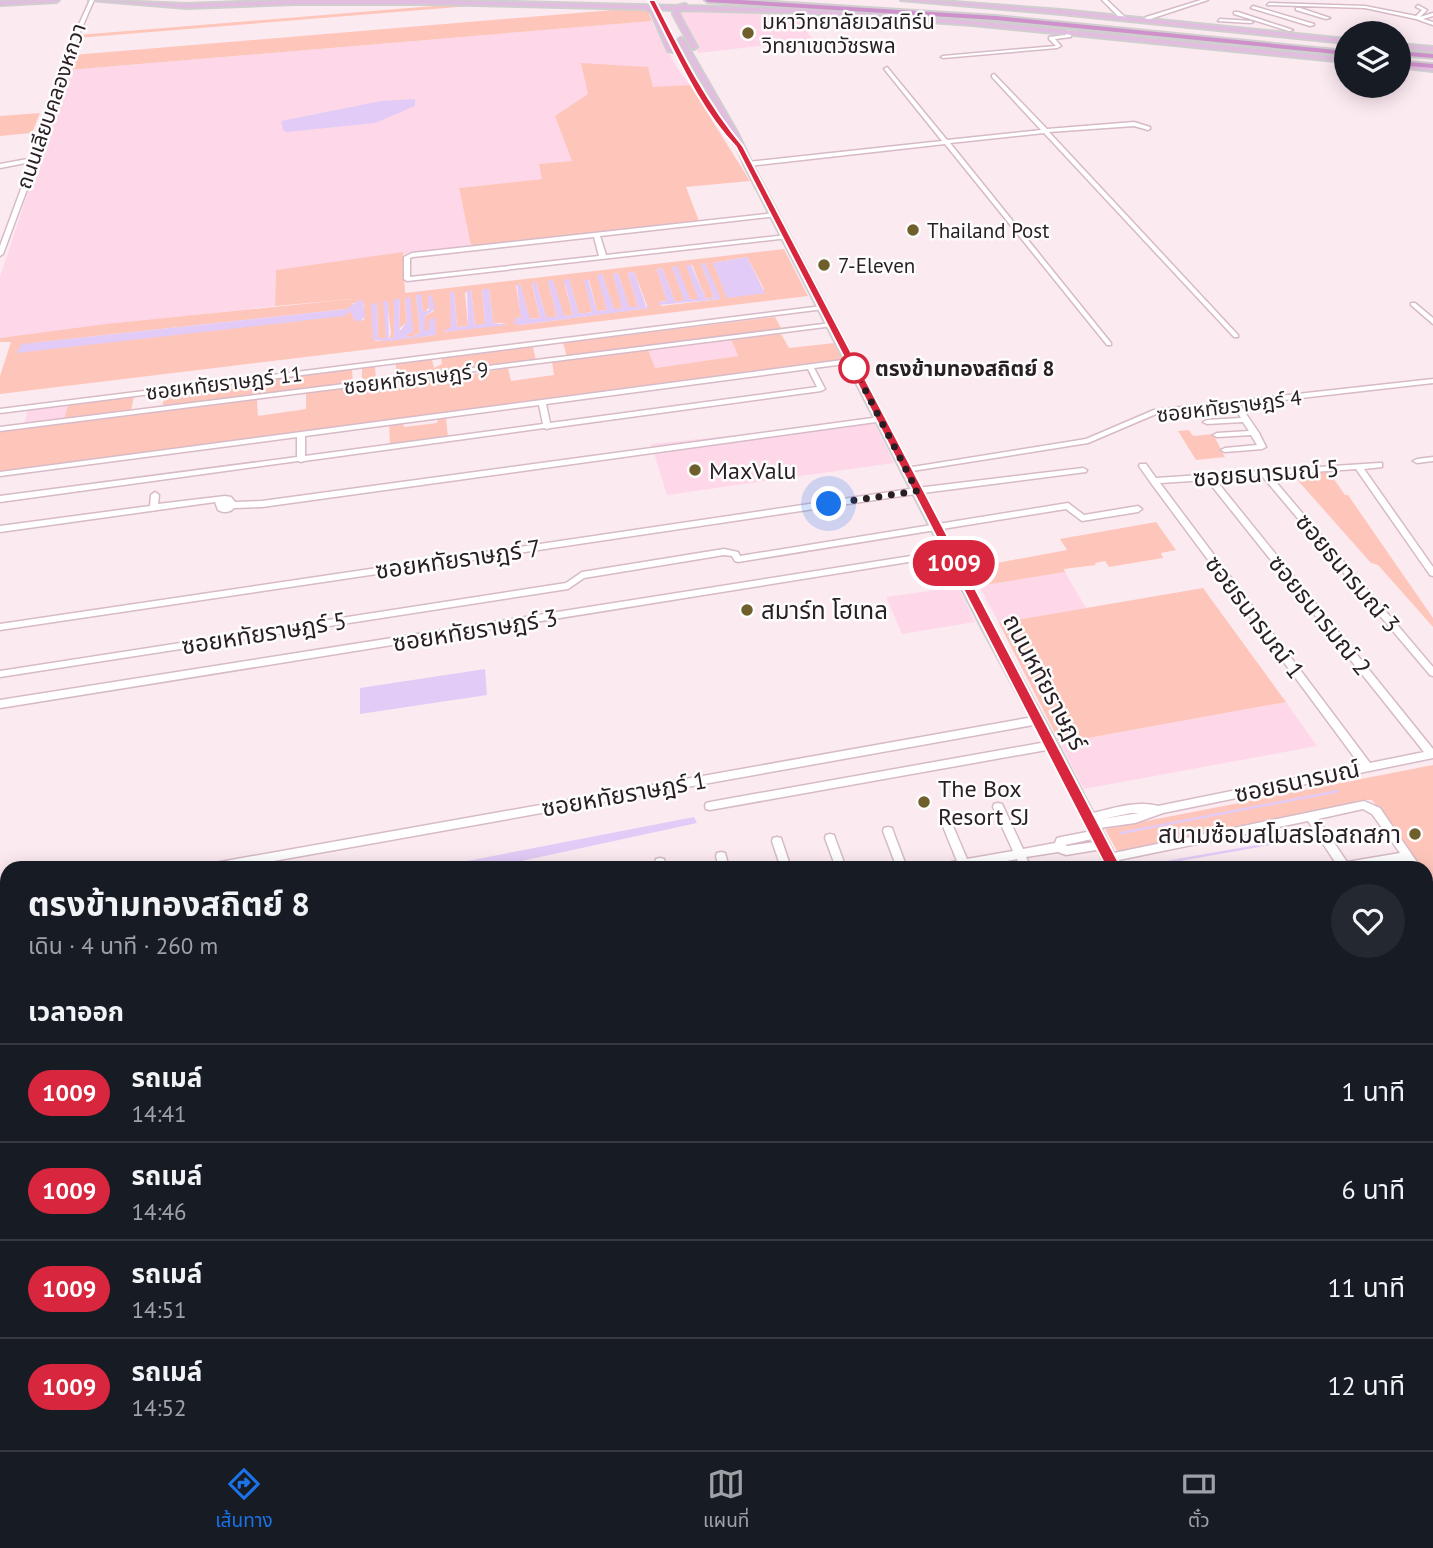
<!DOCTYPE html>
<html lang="th">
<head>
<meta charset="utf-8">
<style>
  body { margin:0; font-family:"PT Sans","Noto Sans Thai",sans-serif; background:#242831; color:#f1f3f6; height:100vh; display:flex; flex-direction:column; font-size:26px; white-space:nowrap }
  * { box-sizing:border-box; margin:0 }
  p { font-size:23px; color:#9ea1a6 }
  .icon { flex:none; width:38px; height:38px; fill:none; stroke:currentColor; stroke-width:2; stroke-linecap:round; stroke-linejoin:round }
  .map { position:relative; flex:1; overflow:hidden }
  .side { position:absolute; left:0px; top:861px; width:1433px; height:590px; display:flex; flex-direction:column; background:#171b24; border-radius:21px 21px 0 0; box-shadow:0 4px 18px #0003 }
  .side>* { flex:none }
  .badge { padding:0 14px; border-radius:23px; font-size:24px; line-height:46px }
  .tools { position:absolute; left:1334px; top:21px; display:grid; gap:14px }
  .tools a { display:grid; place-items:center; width:77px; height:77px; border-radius:50%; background:#171b24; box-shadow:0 4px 18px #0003; font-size:35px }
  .you { position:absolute; width:35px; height:35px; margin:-18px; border:5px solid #fff; border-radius:50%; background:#1a73e8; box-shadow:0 0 0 10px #1a73e833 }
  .map>.badge { position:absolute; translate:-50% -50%; box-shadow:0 0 0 4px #fff }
  h2 { padding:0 28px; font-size:26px; line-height:63px }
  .round { display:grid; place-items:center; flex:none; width:74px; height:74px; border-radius:37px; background:#242831 }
  .summary { display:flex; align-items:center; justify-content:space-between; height:119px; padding:0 28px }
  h1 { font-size:33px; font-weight:700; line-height:52px }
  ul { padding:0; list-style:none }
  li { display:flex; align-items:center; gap:21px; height:98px; padding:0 28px; border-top:2px solid #363941 }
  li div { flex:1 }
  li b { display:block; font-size:26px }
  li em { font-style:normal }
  li .badge { min-width:77px; font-weight:700; text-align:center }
  .dock { display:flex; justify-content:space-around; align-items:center; height:98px; border-top:2px solid #363941; background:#171b24; font-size:19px; color:#9ea1a6 }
  .dock a { display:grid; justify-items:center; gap:4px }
  .dock .active { color:#1a73e8 }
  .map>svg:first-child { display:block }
</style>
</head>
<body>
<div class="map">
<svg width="1433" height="1450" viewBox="0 0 1433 1450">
  <rect width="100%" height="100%" fill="#fceaf1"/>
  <path fill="#fed8e9" d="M687,9L793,12L813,40L698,53L677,15Z
    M652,21L677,68L690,85L588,94L572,161L543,179L459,188L471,246L276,270L275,306L0,338V277L68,70Z
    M731,339L738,356L654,368L648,350Z
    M68,404L64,420L24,425L28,409Z
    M873,421L894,463L667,495L651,444Z
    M1065,572L1086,608L999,623L979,586Z
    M958,587L975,622L902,634L886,597Z
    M1286,702L1317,746L1084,789L1060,743Z"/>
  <path fill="#fec6bb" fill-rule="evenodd" d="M458,4L587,6L483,5L77,38L78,35Z
    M637,8L648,11L652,21L68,70L73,55Z
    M581,63L648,67L653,87L690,85L750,181L686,187L699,221L471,246L459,188L542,179L539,164L572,161L555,116L588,94Z
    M40,113L32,133L0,136V116Z
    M784,249L808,296L0,394V376L11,342H0V338L106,324L352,299L275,306L276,270L403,252L405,293ZM747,257L764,289L728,298L713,263ZM701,264L720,299L661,306L662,301H667L657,269L662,268L675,302L685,301L672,267H677L690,300L699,299L687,265H692L706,299L714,297ZM634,272L648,308L520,325L516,321L519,318L522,320L516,286L520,284L529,319L540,318L532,284L536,282L546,317H557L548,281H553L563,316L573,315L565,286L569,280L579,314L592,312L585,280H589L597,311L607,310L598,276L602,274L614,310L623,309L613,274L618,273L629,308L638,307L628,273ZM489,289L493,323H507L444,332L451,328V293L454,292L457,327L468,326L465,293L471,290L475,325L485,324L482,290ZM416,295H421L423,313L430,307L428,296L434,311L425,316V331L436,335L375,341L377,304L378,339H386L387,301L391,333L389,339L396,337L394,299H400L399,329L407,322L405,298L413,331L405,336L411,337L420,333ZM353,303L364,304V320L355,321L351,311L22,344L347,309L352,306Z
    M775,317L782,330L567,357L563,343Z
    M781,334L789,348L834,343L843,361L0,471V432L257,399L258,416L306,409V393L450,375L452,378L508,368L511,381L554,375L552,362L648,350L655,368L738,356L731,339Z
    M533,347L536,361L362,382V368L375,366L376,380L396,377V364L432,359L434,368L442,364L441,358Z
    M352,369L353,384L162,408L165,392Z
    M134,396L131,411L64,420L68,404Z
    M446,418L448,438L390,445L389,425L403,424L404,427L437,423L438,419Z
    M1189,430L1193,436L1213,434L1225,457L1196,460L1178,431Z
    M1329,472L1345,495H1348L1433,618V627L1378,565L1371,563L1293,475Z
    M1156,522L1176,550L1161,553L1163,558L1109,567L1105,561L1095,563L1096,565L1064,569L1065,572L979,586L970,568L1067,550L1060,539Z
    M1203,588L1286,702L1060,743L999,623Z
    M1433,765V883L1426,874V868H1422L1372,800H1361L1310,816L1118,853L1105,829Z
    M7,1183V1302H0V1185Z
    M53,1444H149L124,1450H53Z"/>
  <path fill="#e2ccf7" d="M415,99V106L375,123L287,132L283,130L281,121L381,101Z
    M747,257L765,293L727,298L713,263Z
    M705,263L721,299L659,305V302L667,301L657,269L662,268L675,302L684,300L672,267L677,266L690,299H698L686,265H691L706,299L714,297L701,264Z
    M634,272L646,306L650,308L520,325L512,323L516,321L515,317L521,319L517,285L520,284L530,319L540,318L532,283L536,282L546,317H557L548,281L553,280L564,316L573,315L564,280L569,279L579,314L592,312L584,280L588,279L597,311L607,310L597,275L602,274L614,309L622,308L613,274L618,273L629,307H638L628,273Z
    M482,289H489L493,323L507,325L443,332L451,327L450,292H454L457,327L468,326L467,290H471L475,325L485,324Z
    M421,294L423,312L429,310L428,295L432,296L435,309L425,316V330H429V320L435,317L436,335L388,341L373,340L371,304L377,303L378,338H386L383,301H388L389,338H394V299H400L399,329L401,330L407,321L405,298L410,297L413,332L405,336L411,337L420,333L416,295Z
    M359,300L363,301L365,317L360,321H355L350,311L344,316L16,353L22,344L347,309Z
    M485,669L487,695L360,714V688Z
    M694,817L697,823L490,868H431Z
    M906,1444H1022L1039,1450H915Z"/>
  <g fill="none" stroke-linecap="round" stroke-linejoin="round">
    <path stroke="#e2ccf7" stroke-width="2.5" d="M1121,833L1338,791
      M1139,867L1303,838"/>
    <g stroke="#d7bac7" stroke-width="3">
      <path id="minor" d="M90,0H94L71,53L65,87L3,254L0,256V246L31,162L0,168V164L33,158L59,87L66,53Z
        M1102,0H1107L1126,18V20H1122Z
        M1201,0H1208L1150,19L1147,22L1143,21L1146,17Z
        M1269,3L1365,6L1416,16L1422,10L1416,7L1418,5L1427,10L1420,17L1433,13V16L1423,19L1433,22V25L1416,19L1365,8L1267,5Z
        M1253,6L1314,24V25L1310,26L1251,8Z
        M1296,8H1300L1330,18L1326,19L1296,10Z
        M1234,12H1238L1293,30L1289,31L1234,14Z
        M1220,19L1251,21L1253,22L1251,23L1218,21Z
        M1068,30L1070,31L1071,37L1055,39L1061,46L1057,48L943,58L941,57L943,56L1056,46L1049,39V37L1066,35V31Z
        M887,67L947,140L1041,130L992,77V75L994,74L1047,129L1134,122L1150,127V129L1148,130L1134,126L1049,132L1238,335V337H1234L1044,133L950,143L1111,343V345H1107L945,144L748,166L745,164L748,162L942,141L885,70L884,69Z
        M775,213L777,214V216L600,236L606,255L786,235L788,236V238L407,281L404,279V257L412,253ZM594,237L599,256L410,277V258L413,257Z
        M1411,303H1415L1433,318V324L1411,305Z
        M822,306L825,308L824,309L0,413V409Z
        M831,323L834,325L833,326L0,431V427Z
        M850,359H853V363L814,368L825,389L821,391L550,428L547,429L544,428L304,461L301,462L298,461L0,502V496L297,457V437L0,476V472ZM808,369L817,387L550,423L546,404ZM539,405L543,424L305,456V436Z
        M1433,379V383L1240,405L1259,433L1266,447L1262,449L1225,452L1221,450L1225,448L1257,445L1251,435L1217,437L1213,435L1217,433L1249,431L1243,422L1207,424L1203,422L1207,420L1241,418L1233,405L1156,414L1088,443L906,472L902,470L906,468L1086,439L1154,410Z
        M880,417L884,419L883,421L262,507L234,508C230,513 223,513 218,510L215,502L0,532V526L150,506L151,495L155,492L159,495L158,504L225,496L231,497L235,502L262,501Z
        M1433,457V461L1417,463L1413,461L1417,459Z
        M1379,463H1382V467L1364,469L1433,567V576L1430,575L1356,469L1270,475L1433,667V676L1430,675L1262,476L1215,479L1433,749V758L1163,813L1135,823L1092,829L1088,828L1087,825L1088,822L1085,821L1084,818L1085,815L1089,814C1111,809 1136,800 1158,806L1360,765L1151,483L1139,466L1140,464H1146L1156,478ZM1207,480L1424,752L1370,763L1160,483ZM1131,813H1139L1102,819Z
        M1083,468L1087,470L1086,472L915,494L0,630V624L917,488Z
        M1068,503L1084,515L1138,506L1142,509L1138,512L1082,521L1066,509L738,562L735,561L732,556L724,555L584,578L568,589L0,677V671L566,583L582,572L724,549L738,552L740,556Z
        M949,550L953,553L952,555L0,708V700Z
        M1039,716L1042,717L1044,720L1042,723L1039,724L234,868H204L205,865L209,864Z
        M1052,741L1055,742L1057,745L1055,748L1052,749L710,810L706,809L705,806L706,803L710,802Z
        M1364,801L1380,808L1421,868H1410L1405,861L1364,868H1339L1308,821L1109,862L1105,861L1104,858L1105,855L1109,854ZM1363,809L1372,814L1400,853L1347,862L1318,819Z
        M998,803L1002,804L1023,849L1055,843L1057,838L1061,837L1097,830L1101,831L1102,834L1101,837L1065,845L1067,846L1102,841L1106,842L1107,845L1106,848L1102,849L1066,855L1058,852L1026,857L1031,868H1021L1017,859L970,868H937L938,865L957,861L940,819L941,816L945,815L949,816L950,819L967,859L1013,851L993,807L994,804Z
        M888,827L892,828L893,831L907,868H897L883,831L884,828Z
        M830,834L834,835L835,838L846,868H836L825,838L826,835Z
        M777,837L781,838L791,868H781L772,841L773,838Z
        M721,852L725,853L729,868H719L716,856L717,853Z
        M660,858L664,859L667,868H657L655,862L656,859Z
        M1426,879C1433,882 1433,890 1433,898C1424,895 1426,886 1426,879Z
        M7,900V910L0,912V902Z
        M7,1041V1053L0,1055V1043Z
        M7,1097V1115L5,1116L1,1114L0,1106L3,1099Z
        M1433,1323V1337L1426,1339V1325Z
        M0,1357H7V1371H0Z
        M10,1444H24L23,1450H9Z
        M193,1444H229L225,1450H189L191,1445Z
        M611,1444H663L659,1450H615Z
        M866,1444H890L892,1445L894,1450H870Z"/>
    </g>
    <g stroke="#d0cecf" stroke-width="4">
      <path id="major" d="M59,0L56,2L0,5V1Z
        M89,0L187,4L294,0H431L677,6L685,4L688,6L801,9L973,21L1346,58V62L973,25L801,13L680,10L679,14L697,47L694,49L691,47L673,14L674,10L654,9L669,40L675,41L720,118L717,120L714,118L672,46L673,52L668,51L651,12L645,9L431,4H294L187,8Z
        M901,0H927L1061,10L1346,39V43L1061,14Z
        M681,38L684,40L738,134L752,164L994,628L1058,745L1121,868H1107L1046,746L982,628L744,164L732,134L678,40Z
        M1398,44L1433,47V51L1398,48Z
        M1398,63L1433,67V71L1398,67Z
        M1407,1444H1426L1428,1450H1409Z"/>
    </g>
    <g stroke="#d0cecf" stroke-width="4">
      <path id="highway" d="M705,0H740L996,16L1346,51V55L996,20L708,2Z
        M1398,51L1433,54V58L1398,55Z
        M1398,61L1433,64V68L1398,65Z"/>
    </g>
    <use href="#minor" fill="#fff" fill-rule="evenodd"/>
    <use href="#major" fill="#e2bde0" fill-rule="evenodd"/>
    <use href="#highway" fill="#cf91cb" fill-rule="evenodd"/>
    <g stroke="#d0cecf" stroke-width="8" stroke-linecap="butt">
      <path id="major-bridge" d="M652,0L672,41"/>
    </g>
    <use href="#major-bridge" stroke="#e2bde0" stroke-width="6"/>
  </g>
  <path fill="#d7263d" stroke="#fff" stroke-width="2" d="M648,0H655C681,51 706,102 743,146L1119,863L1121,868L1119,873H1109L736,147C697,106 674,50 648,0Z"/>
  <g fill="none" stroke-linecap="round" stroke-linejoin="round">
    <path stroke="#291e23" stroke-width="7" stroke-dasharray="0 12.6" d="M829,504L917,491L854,368"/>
  </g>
  <g fill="#6e5f2c" stroke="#fdfdfd" stroke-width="2.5">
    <circle cx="748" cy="33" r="7"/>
    <circle cx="913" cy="230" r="7"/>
    <circle cx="824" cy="265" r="7"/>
    <circle cx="695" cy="470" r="7"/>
    <circle cx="747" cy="610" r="7"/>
    <circle cx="924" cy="802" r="7"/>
    <circle cx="1415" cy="834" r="7"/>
  </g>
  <circle fill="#fff" stroke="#d7263d" stroke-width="3.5" cx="854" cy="368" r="14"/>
  <g text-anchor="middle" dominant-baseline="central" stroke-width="5" stroke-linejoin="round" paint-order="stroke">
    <g font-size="21" fill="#291e23" stroke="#fdfdfd" text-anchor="start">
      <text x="762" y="21">มหาวิทยาลัยเวสเทิร์น<tspan x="762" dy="24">วิทยาเขตวัชรพล</tspan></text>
      <text x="927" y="230">Thailand Post</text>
      <text x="838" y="265">7-Eleven</text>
    </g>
    <g font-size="21" fill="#291e23" stroke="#fdfdfd">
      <text transform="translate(51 106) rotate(-71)">ถนนเลียบคลองหกวา</text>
      <text transform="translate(416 378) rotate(-7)">ซอยหทัยราษฎร์ 9</text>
      <text transform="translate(224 383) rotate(-7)">ซอยหทัยราษฎร์ 11</text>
      <text transform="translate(1229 406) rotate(-7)">ซอยหทัยราษฎร์ 4</text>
    </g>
    <g font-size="21" font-weight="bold" fill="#291e23" stroke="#fdfdfd" text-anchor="start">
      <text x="875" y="368">ตรงข้ามทองสถิตย์ 8</text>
    </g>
    <g font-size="24" fill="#291e23" stroke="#fdfdfd" text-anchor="start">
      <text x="709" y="470">MaxValu</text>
      <text x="761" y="610">สมาร์ท โฮเทล</text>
      <text x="938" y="788">The Box<tspan x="938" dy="28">Resort SJ</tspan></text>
      <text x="1401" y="834" text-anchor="end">สนามซ้อมสโมสรโอสถสภา</text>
    </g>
    <g font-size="24" fill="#291e23" stroke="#fdfdfd">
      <text transform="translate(1266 473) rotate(-4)">ซอยธนารมณ์ 5</text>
      <text transform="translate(458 559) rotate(-8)">ซอยหทัยราษฎร์ 7</text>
      <text transform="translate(1348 573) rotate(50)">ซอยธนารมณ์ 3</text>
      <text transform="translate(1320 615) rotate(51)">ซอยธนารมณ์ 2</text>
      <text transform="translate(1255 617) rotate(53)">ซอยธนารมณ์ 1</text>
      <text transform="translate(475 630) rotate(-9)">ซอยหทัยราษฎร์ 3</text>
      <text transform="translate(264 633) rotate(-9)">ซอยหทัยราษฎร์ 5</text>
      <text transform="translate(1045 682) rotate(62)">ถนนหทัยราษฎร์</text>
      <text transform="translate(1297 781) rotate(-12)">ซอยธนารมณ์</text>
      <text transform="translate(624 794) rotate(-10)">ซอยหทัยราษฎร์ 1</text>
    </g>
  </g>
</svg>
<div class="tools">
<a><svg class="icon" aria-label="layers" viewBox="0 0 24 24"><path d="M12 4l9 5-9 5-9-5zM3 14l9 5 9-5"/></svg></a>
</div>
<div class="you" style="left:829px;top:504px"></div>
<b class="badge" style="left:954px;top:563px;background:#d7263d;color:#fff">1009</b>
<section class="side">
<div class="summary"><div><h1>ตรงข้ามทองสถิตย์ 8</h1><p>เดิน · 4 นาที · 260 m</p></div><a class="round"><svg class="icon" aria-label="heart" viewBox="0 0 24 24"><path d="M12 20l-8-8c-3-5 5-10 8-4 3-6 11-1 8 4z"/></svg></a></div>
<h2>เวลาออก</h2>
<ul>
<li><span class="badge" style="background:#d7263d;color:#fff">1009</span><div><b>รถเมล์</b><p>14:41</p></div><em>1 นาที</em></li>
<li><span class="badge" style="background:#d7263d;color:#fff">1009</span><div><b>รถเมล์</b><p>14:46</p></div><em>6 นาที</em></li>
<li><span class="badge" style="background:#d7263d;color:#fff">1009</span><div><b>รถเมล์</b><p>14:51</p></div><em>11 นาที</em></li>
<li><span class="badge" style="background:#d7263d;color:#fff">1009</span><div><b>รถเมล์</b><p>14:52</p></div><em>12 นาที</em></li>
</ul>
</section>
</div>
<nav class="dock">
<a class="active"><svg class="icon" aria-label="directions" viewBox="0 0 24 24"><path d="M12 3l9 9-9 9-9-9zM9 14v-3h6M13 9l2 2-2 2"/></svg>เส้นทาง</a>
<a><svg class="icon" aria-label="map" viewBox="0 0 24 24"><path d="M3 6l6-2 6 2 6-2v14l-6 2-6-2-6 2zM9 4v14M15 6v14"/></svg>แผนที่</a>
<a><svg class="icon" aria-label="tickets" viewBox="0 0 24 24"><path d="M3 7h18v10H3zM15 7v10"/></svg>ตั๋ว</a>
</nav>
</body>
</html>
